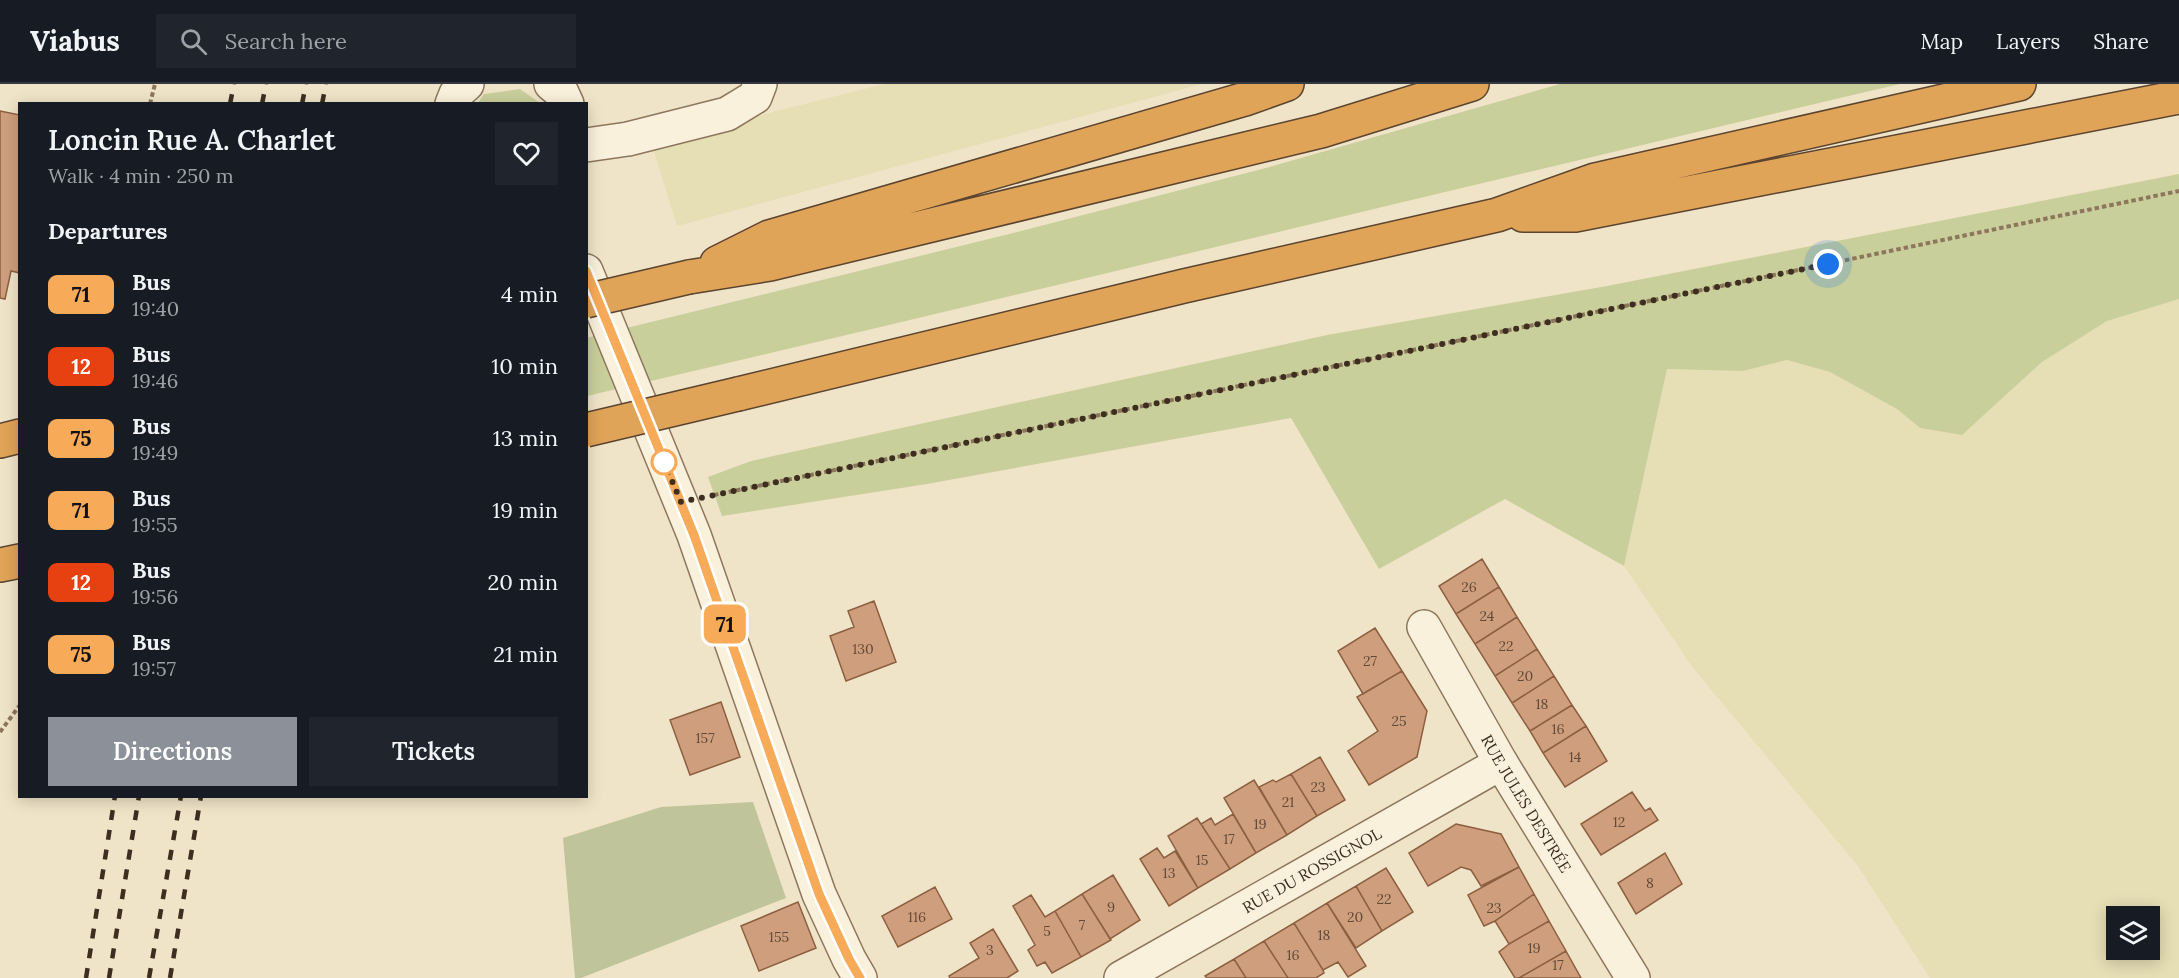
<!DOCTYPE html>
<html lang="en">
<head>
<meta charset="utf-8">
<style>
  body { margin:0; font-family:Lora,serif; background:#20242c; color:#f1f3f6; height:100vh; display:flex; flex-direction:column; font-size:22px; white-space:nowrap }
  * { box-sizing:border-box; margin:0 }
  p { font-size:20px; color:#9ea1a6 }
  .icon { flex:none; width:33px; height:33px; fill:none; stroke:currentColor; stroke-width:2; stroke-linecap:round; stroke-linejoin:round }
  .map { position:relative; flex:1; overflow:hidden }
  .panel { position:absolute; left:18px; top:18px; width:570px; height:696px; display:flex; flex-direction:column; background:#171b24; border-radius:0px; box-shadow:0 3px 15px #0003 }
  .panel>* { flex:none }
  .badge { padding:0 12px; border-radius:9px; font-size:21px; line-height:39px }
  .fabs { position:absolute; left:2106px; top:822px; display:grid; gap:12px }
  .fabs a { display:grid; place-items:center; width:54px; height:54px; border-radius:0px; background:#171b24; box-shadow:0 3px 15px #0003; font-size:30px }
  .you { position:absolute; width:30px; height:30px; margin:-15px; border:4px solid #fff; border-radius:50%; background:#1a73e8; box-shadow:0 0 0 9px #1a73e833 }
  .map>.badge { position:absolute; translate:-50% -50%; box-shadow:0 0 0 3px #fff }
  h2 { padding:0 30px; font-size:22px; line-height:54px }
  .round { display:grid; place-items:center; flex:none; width:63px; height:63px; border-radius:0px; background:#20242c }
  .summary { display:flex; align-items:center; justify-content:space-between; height:102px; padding:0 30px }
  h1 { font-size:28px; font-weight:600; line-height:45px }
  .cta { display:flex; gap:12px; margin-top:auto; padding:12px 30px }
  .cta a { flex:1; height:69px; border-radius:0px; background:#8c9099; color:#fff; font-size:24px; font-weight:600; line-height:69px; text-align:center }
  .cta a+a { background:#20242c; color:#f1f3f6 }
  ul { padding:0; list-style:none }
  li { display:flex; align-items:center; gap:18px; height:72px; padding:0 30px }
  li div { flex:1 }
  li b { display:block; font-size:22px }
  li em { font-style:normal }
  li .badge { min-width:66px; font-weight:700; text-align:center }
  header { display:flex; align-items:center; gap:36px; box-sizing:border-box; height:84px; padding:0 30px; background:#171b24; border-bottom:2px solid #363941 }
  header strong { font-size:28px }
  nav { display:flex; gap:33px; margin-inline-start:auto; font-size:21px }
  .search { width:420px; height:54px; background:#20242c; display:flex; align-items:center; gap:15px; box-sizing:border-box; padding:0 21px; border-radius:0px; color:#9ea1a6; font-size:22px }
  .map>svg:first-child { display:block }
</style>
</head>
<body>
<header>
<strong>Viabus</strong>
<div class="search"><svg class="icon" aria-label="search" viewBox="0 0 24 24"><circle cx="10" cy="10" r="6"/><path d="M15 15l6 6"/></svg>Search here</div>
<nav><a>Map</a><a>Layers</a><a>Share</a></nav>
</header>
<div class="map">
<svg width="2179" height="894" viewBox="0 0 2179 894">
  <rect width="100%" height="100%" fill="#f0e4c8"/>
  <path fill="#e6deb5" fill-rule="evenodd" d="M884,0H1202L677,142L652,61L741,36Z
    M2179,215V894H1930L1858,782L1693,584L1624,482L1667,285L1743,287L1787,276L1830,288L1897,325L1920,344L1962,351L2042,278L2107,237ZM2116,832H2150V866H2116Z"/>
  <path fill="#c9cf9b" d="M1560,0H1900C1462,103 1025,210 587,312L586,254L1009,150L1262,85Z
    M520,5L540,19H478L484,10Z
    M2179,90V215L2107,237L2042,278L1962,351L1920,344L1897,325L1830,288L1787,276L1743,287L1667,285L1624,482L1505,415L1379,485L1291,334L927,400L722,432L708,393L751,377L1327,251L1607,202Z"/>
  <path fill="#bfc49a" d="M753,718L786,814L581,894H575L563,754L661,723Z"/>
  <path fill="#cf9f7d" stroke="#8d5f41" stroke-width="1.5" d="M0,27L20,31V189L11,187L5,215L0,214Z
    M1482,475L1499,503L1456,530L1439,502Z
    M1499,503L1517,533L1475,560L1456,530Z
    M874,517L896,578L846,597L830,552L854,543L848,527Z
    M1517,533L1537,565L1495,592L1475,560Z
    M1375,544L1402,587L1363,610L1338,567Z
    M1537,565L1554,592L1512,619L1495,592Z
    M1402,587L1427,627L1417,673L1369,701L1348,667L1378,647L1357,613Z
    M1554,592L1572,621L1530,647L1512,619Z
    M721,618L740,673L690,691L670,636Z
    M1572,621L1586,642L1543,669L1530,647Z
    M1586,642L1607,677L1565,703L1543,669Z
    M1320,673L1345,716L1317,732L1291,690Z
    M1291,690L1317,732L1287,751L1259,703L1273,696L1276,698Z
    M1254,696L1287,751L1256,769L1224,714Z
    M1632,708L1645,727L1650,724L1658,736L1601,771L1581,740Z
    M1233,730L1256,769L1230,785L1201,740L1211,734L1215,741Z
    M1197,734L1230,785L1198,804L1168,752Z
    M1456,740L1501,750L1519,783L1481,802L1471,786L1461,783L1428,802L1409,769Z
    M1157,764L1164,774L1175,767L1198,804L1169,822L1140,775Z
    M1665,769L1682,800L1636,830L1618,799Z
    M1519,783L1534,810L1495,837L1484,842L1468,811Z
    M1386,784L1413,828L1382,847L1356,802Z
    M1113,791L1140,836L1110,855L1082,810Z
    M1356,802L1382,847L1356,864L1327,819Z
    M935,803L952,835L898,863L882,832Z
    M1082,810L1111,856L1081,873L1055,827Z
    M1534,810L1549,837L1509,860L1495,837Z
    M1031,811L1045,833L1055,827L1081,873L1052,889L1045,878L1037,882L1028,866L1035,861L1013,822Z
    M798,818L816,864L759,887L741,842Z
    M1327,819L1366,882L1348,893L1338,878L1323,886L1294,839Z
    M1549,837L1566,867L1519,894H1515L1499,868L1509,860Z
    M1294,839L1323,886L1324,889L1316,894H1288L1264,857Z
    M993,845L1018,887L1007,894H950L949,892L979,874L970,859Z
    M1264,857L1288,894H1246L1234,875Z
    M1566,867L1581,894H1519Z
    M1234,875L1246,894H1207L1205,892Z"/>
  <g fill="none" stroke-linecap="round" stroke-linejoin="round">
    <g stroke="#8d765c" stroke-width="36">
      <g id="minor">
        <path d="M551,0L562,9L567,20"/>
        <path d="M452,20L456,10L467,0"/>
        <path d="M586,61L628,55L727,30L755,13L760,0"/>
        <path d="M586,187L694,451L819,810L849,875L860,894"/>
        <path id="s1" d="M1424,543L1501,679L1633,894"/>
        <path id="s2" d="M1121,894L1501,679"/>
      </g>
    </g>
    <g stroke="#5b4430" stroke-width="36">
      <path id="highway" d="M1523,131H1575L2179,13
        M717,179L769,153L1245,15L1287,0
        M689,193L770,180L1321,47L1472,0
        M738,310L1184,202L1497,131L1595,96L2019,0
        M0,357L20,352
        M0,481L20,477"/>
    </g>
    <path stroke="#8d765c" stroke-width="4" stroke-dasharray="4.5 3" stroke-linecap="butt" d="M150,20L155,0
      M714,411L2179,107
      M0,648L20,621"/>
    <use href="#minor" stroke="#faf1dc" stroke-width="33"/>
    <use href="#highway" stroke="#e0a458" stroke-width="33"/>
    <path stroke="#3d2e20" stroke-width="4.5" stroke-dasharray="10 10" stroke-linecap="butt" d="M230,20L234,0
      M262,20L266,0
      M302,20L306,0
      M322,20L326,0
      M86,894L115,712
      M109,894L139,712
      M149,894L181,712
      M170,894L201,712"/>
    <g stroke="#5b4430" stroke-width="36" stroke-linecap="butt">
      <path id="highway-bridge" d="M586,217L689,193
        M586,346L738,310"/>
    </g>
    <use href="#highway-bridge" stroke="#e0a458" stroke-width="33"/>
  </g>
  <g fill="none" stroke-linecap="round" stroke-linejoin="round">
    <g stroke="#fff" stroke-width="14">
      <path id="line" d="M586,187L694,451L819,810L849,875L860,894"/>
    </g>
    <use href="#line" stroke="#f7ab59" stroke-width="9"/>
    <path stroke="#3d2e20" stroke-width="6" stroke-dasharray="0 10.8" d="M664,378L681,418L1828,180"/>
  </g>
  <circle fill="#fff" stroke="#f7ab59" stroke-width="3" cx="664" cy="378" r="12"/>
  <g text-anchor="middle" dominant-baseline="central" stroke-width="6" stroke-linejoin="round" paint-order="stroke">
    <g font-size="14" fill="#624a37">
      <text x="1469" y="503">26</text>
      <text x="1487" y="532">24</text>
      <text x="1506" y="562">22</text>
      <text x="863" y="565">130</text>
      <text x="1370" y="577">27</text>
      <text x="1525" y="592">20</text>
      <text x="1542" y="620">18</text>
      <text x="1399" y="637">25</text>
      <text x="1558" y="645">16</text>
      <text x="705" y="654">157</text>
      <text x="1575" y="673">14</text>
      <text x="1318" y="703">23</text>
      <text x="1288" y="718">21</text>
      <text x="1619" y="738">12</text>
      <text x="1260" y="740">19</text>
      <text x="1229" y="755">17</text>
      <text x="1202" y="776">15</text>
      <text x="1169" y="789">13</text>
      <text x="1650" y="799">8</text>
      <text x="1384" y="815">22</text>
      <text x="1111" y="823">9</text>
      <text x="1494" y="824">23</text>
      <text x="917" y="833">116</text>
      <text x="1355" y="833">20</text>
      <text x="1082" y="841">7</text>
      <text x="1047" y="847">5</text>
      <text x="1324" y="851">18</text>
      <text x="779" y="853">155</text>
      <text x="1534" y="864">19</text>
      <text x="990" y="866">3</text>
      <text x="1293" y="871">16</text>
      <text x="1558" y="881">17</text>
    </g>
    <g font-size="16" fill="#3d2e20" stroke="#f7eed8">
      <text stroke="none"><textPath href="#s1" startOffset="204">RUE JULES DESTRÉE</textPath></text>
      <text stroke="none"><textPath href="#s2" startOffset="219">RUE DU ROSSIGNOL</textPath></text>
    </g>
  </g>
</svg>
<div class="fabs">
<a><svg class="icon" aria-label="layers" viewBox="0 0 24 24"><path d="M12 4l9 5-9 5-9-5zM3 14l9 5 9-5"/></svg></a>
</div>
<div class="you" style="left:1828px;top:180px"></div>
<b class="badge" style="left:725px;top:540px;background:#f7ab59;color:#111">71</b>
<section class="panel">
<div class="summary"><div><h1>Loncin Rue A. Charlet</h1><p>Walk · 4 min · 250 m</p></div><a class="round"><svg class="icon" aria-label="heart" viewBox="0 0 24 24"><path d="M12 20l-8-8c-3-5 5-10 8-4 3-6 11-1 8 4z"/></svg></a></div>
<h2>Departures</h2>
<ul>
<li><span class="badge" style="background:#f7ab59;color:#111">71</span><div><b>Bus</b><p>19:40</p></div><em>4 min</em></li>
<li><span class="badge" style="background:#e74011;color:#fff">12</span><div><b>Bus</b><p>19:46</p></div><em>10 min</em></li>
<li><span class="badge" style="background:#f7ab59;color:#111">75</span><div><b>Bus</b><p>19:49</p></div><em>13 min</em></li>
<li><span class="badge" style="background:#f7ab59;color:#111">71</span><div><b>Bus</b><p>19:55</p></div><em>19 min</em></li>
<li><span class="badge" style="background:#e74011;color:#fff">12</span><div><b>Bus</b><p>19:56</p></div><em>20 min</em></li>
<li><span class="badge" style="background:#f7ab59;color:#111">75</span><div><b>Bus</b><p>19:57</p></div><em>21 min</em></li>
</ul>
<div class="cta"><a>Directions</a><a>Tickets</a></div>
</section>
</div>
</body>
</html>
